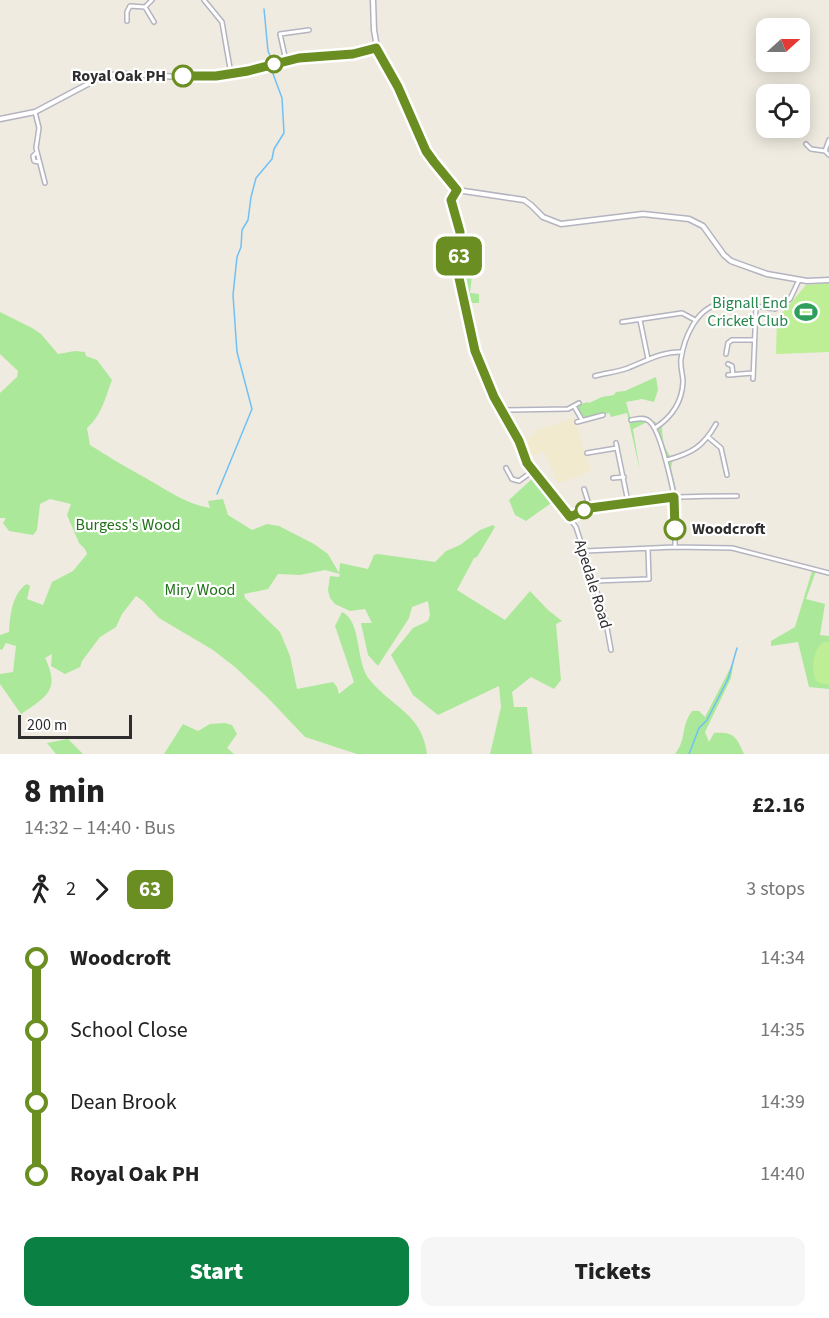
<!DOCTYPE html>
<html lang="en">
<head>
<meta charset="utf-8">
<style>
  body { margin:0; font-family:"Source Sans 3",sans-serif; background:#f6f6f6; color:#222; height:100vh; display:flex; flex-direction:column; font-size:22px; white-space:nowrap }
  * { box-sizing:border-box; margin:0 }
  p { font-size:20px; color:#767676 }
  .icon { flex:none; width:33px; height:33px; fill:none; stroke:currentColor; stroke-width:2; stroke-linecap:round; stroke-linejoin:round }
  .map { position:relative; height:754px; overflow:hidden }
  .panel { display:flex; flex-direction:column; background:#fff; flex:1 }
  .panel>* { flex:none }
  .badge { padding:0 12px; border-radius:9px; font-size:21px; line-height:39px }
  .needle { width:39px; rotate:69deg }
  .buttons { position:absolute; left:756px; top:18px; display:grid; gap:12px }
  .buttons a { display:grid; place-items:center; width:54px; height:54px; border-radius:12px; background:#fff; box-shadow:0 3px 15px #0003; font-size:30px }
  .scale { position:absolute; left:18px; bottom:15px; width:114px; box-sizing:border-box; padding-left:6px; border:3px solid #2e2e2e; border-top:0; font-size:16px; line-height:21px; white-space:nowrap; color:#2e2e2e; -webkit-text-stroke:4px #fff; paint-order:stroke }
  .map>.badge { position:absolute; translate:-50% -50%; box-shadow:0 0 0 3px #fff }
  .legs { display:flex; align-items:center; gap:9px; height:66px; padding:0 24px; font-size:20px }
  .legs p { margin-inline-start:auto }
  .summary { display:flex; align-items:center; justify-content:space-between; height:102px; padding:0 24px }
  h1 { font-size:33px; font-weight:800; line-height:45px }
  .cta { display:flex; gap:12px; margin-top:auto; padding:12px 24px }
  .cta a { flex:1; height:69px; border-radius:12px; background:#0b8043; color:#fff; font-size:24px; font-weight:800; line-height:69px; text-align:center }
  .cta a+a { background:#f6f6f6; color:#222 }
  ul { padding:0 24px; list-style:none }
  li { display:flex; align-items:center; gap:21px; height:72px; font-size:22px }
  li i { display:grid; place-items:center; width:9px; height:100%; margin:0 8px; background:currentColor }
  li i::after { content:''; width:15px; height:15px; margin:-8px; border:4px solid; border-radius:50%; background:#fff }
  li p { margin-inline-start:auto }
  li:first-child i { background:linear-gradient(#0000 50%,currentColor 0) }
  li:last-child i { background:linear-gradient(currentColor 50%,#0000 0) }
  .map>svg:first-child { display:block }
</style>
</head>
<body>
<div class="map">
<svg width="829" height="754" viewBox="0 0 829 754">
  <rect width="100%" height="100%" fill="#efebe0"/>
  <path fill="#f1eacf" d="M574,417L591,471L558,484L544,452L528,457L522,441L535,434V431Z"/>
  <path fill="#abe89a" d="M473,267L470,293L479,294V303H472L468,294L465,295L462,284L461,268Z
    M0,312L32,328L41,334L58,354L75,351L85,352L86,356L97,360L112,380C105,398 102,415 87,428L90,445C107,456 124,466 142,476C164,488 185,504 210,508L208,501L223,499L228,515L252,530L267,524L279,526L314,544L328,554L339,573L340,563L368,569L374,555L378,554L435,562L446,551L460,545L480,530L493,525L495,527L477,557L474,558L457,590L505,620L530,591L548,610L562,621L556,624L561,680L554,689L531,677L512,692L514,707H527L532,754H490L501,707L499,686L438,715L413,695L391,655L413,628L428,621L430,615L428,601L412,607L409,618L378,666L368,655L361,623H372L365,609L350,611L335,604L330,598L328,590L330,576L339,577L340,574L325,570L300,575L278,574L268,589L244,594L245,598L280,632L290,656L297,689L333,682L337,687L339,694L354,682L335,626L342,612C362,621 355,661 369,679C391,707 422,713 427,754H357L305,737L268,698L235,667L213,650L159,618L143,601L136,596L122,614L116,627L100,637L82,661L80,667L65,674L51,666L52,654L45,658C60,689 48,696 21,714L0,684V674L13,672L16,646L6,643L2,650L0,649V635L9,632C10,616 12,593 27,584L30,586L27,599L43,605L52,582L73,571L87,554L85,549L79,543L67,515L71,504L50,499L40,504L37,530L33,535L9,531L3,523L6,518H0V393L17,377L18,371L0,354Z
    M656,377L658,390L654,402L642,399L626,402L631,420L643,418V415L660,425L662,424C662,437 663,449 673,459L671,468L678,497H674C669,473 666,439 649,421L633,429L640,471L627,413L611,417L609,413L582,420L574,406L588,402L589,403L602,397L614,395L616,392L625,391Z
    M534,477L537,478L554,501L526,521L515,515L509,500Z
    M812,571H816L806,599L825,604L820,635L829,636V689L809,687L798,642L771,646V641L795,627Z
    M734,661L731,678L705,732L709,742L714,733C734,732 736,736 744,754H675C687,739 680,728 692,711H699L705,717Z
    M225,723L232,725L237,734L227,748L234,754H164L183,724L198,731L210,724Z
    M68,739L83,754H56L47,743Z"/>
  <path fill="#beef96" d="M829,283V352L776,354L777,319L806,285Z
    M824,642H829V685L817,682C810,673 813,647 824,642Z"/>
  <g fill="none" stroke-linecap="round" stroke-linejoin="round">
    <path stroke="#6fc1f5" stroke-width="1.5" d="M264,9L268,51L272,60
      M217,494L252,409L237,352L233,295L237,257L241,247L242,230L248,220L251,197L256,178L272,159L274,149L284,133L282,98L272,71
      M689,754L699,728L707,720L728,679L737,648"/>
    <g stroke="#b4b4c1" stroke-width="6">
      <path id="minor" d="M152,0L145,7L154,22
        M204,0L222,22L231,74
        M127,21V12L130,6L145,7
        M286,61L280,34L309,30
        M35,112L39,128L36,148L45,183
        M829,140L825,151L829,155
        M806,144L811,149L825,151
        M37,152L33,156L34,161L39,162
        M457,190L451,200L460,232L459,278L475,351L494,397L519,441L527,463L576,527L605,617L611,650
        M640,320L648,359
        M622,322L682,313L695,320
        M726,354L728,343L732,340H753
        M728,364L732,366L733,375
        M728,375L753,373
        M595,376C606,373 617,372 628,368C646,361 663,351 682,352
        M753,379L756,307
        M574,406L582,420
        M501,410L568,409L579,403
        M631,420C637,419 644,417 649,421C660,429 671,481 674,495C676,512 675,530 675,547
        M577,422L603,415
        M655,428C672,417 682,403 683,382C683,375 680,367 681,359C684,338 696,309 719,304C733,301 759,307 775,309L790,299L799,280
        M708,437L721,448L727,475
        M616,443L628,502
        M587,453L617,448
        M667,460C692,453 703,447 716,424
        M506,468L512,479L519,481L533,471
        M613,478L624,477
        M584,489L590,508
        M570,517C577,514 584,509 592,507C636,497 691,496 737,496
        M585,551L675,547L732,548L829,573
        M594,581L649,579L648,549"/>
    </g>
    <g stroke="#b4b4c1" stroke-width="7">
      <path id="tertiary" d="M373,0L374,30L378,53L398,87L426,151L457,190L524,200L531,205L543,217L561,224L643,214L689,219L703,226L724,255L731,261L767,274L807,281L829,280
        M0,119L35,112L103,76L122,74L201,78L216,76L248,71L299,58L353,54L376,48"/>
    </g>
    <use href="#minor" stroke="#fff" stroke-width="3"/>
    <use href="#tertiary" stroke="#fff" stroke-width="4"/>
  </g>
  <g fill="none" stroke-linecap="round" stroke-linejoin="round">
    <g stroke="#fff" stroke-width="14">
      <path id="line-1" d="M183,76H216L248,71L299,58L353,54L376,48L398,87L426,151L434,162L457,190L451,200L460,232L459,278L475,351L494,397L519,441L527,463L570,517L590,508L674,497L675,529"/>
    </g>
    <use href="#line-1" stroke="#6b8e23" stroke-width="9"/>
  </g>
  <defs>
    <g id="stadium-bare" transform="scale(1.8)"><path d="M0-5a6.5 5 0 1 0 0 10a6.5 5 0 1 0 0-10ZM-3.5-1.8h7v3.6h-7Z" fill="#2e9e5b" stroke="#fff" stroke-width="2.5" paint-order="stroke"/></g>
  </defs>
  <g fill-rule="evenodd">
    <use href="#stadium-bare" x="806" y="312"/>
  </g>
  <g fill="#fff" stroke="#6b8e23" stroke-width="3">
    <circle cx="274" cy="64" r="8"/>
    <circle cx="183" cy="76" r="10"/>
    <circle cx="584" cy="510" r="8"/>
    <circle cx="675" cy="529" r="10"/>
  </g>
  <g text-anchor="middle" dominant-baseline="central" stroke-width="4.5" stroke-linejoin="round" paint-order="stroke">
    <g font-size="16" font-weight="bold" fill="#2e2e2e" stroke="#fff" text-anchor="end">
      <text x="166" y="76">Royal Oak PH</text>
      <text x="692" y="529" text-anchor="start">Woodcroft</text>
    </g>
    <g font-size="16" fill="#27864d" stroke="#fff" text-anchor="end">
      <text x="788" y="303">Bignall End<tspan x="788" dy="18">Cricket Club</tspan></text>
    </g>
    <g font-size="16" fill="#1f7117" stroke="#fff">
      <text x="128" y="525">Burgess's Wood</text>
      <text x="200" y="590">Miry Wood</text>
    </g>
    <g font-size="16" fill="#2e2e2e" stroke="#fff">
      <text transform="translate(593 584) rotate(73)">Apedale Road</text>
    </g>
  </g>
</svg>
<div class="buttons">
<a><svg class="needle" viewBox="-14 -14 28 28"><path d="M0-13l5 13h-10z" fill="#e53935"/><path d="M0 13l5-13h-10z" fill="#767676"/></svg></a>
<a><svg class="icon" aria-label="locate" viewBox="0 0 24 24"><circle cx="12" cy="12" r="6"/><path d="M12 2v4M12 18v4M2 12h4M18 12h4"/></svg></a>
</div>
<div class="scale">200 m</div>
<b class="badge" style="left:459px;top:256px;background:#6b8e23;color:#fff">63</b>
</div>
<section class="panel">
<div class="summary"><div><h1>8 min</h1><p>14:32 – 14:40 · Bus</p></div><b>£2.16</b></div>
<div class="legs"><svg class="icon" aria-label="walk" viewBox="0 0 24 24"><circle cx="13" cy="4" r="2"/><path d="M13 8l-2 6 4 7M11 14l-3 7M7 12l3-4h3l4 4"/></svg>2<svg class="icon" aria-label="forward" viewBox="0 0 24 24"><path d="M9 5l7 7-7 7"/></svg><b class="badge" style="background:#6b8e23;color:#fff">63</b><p>3 stops</p></div>
<ul>
<li><i style="color:#6b8e23"></i><b>Woodcroft</b><p>14:34</p></li>
<li><i style="color:#6b8e23"></i><span>School Close</span><p>14:35</p></li>
<li><i style="color:#6b8e23"></i><span>Dean Brook</span><p>14:39</p></li>
<li><i style="color:#6b8e23"></i><b>Royal Oak PH</b><p>14:40</p></li>
</ul>
<div class="cta"><a>Start</a><a>Tickets</a></div>
</section>
</body>
</html>
